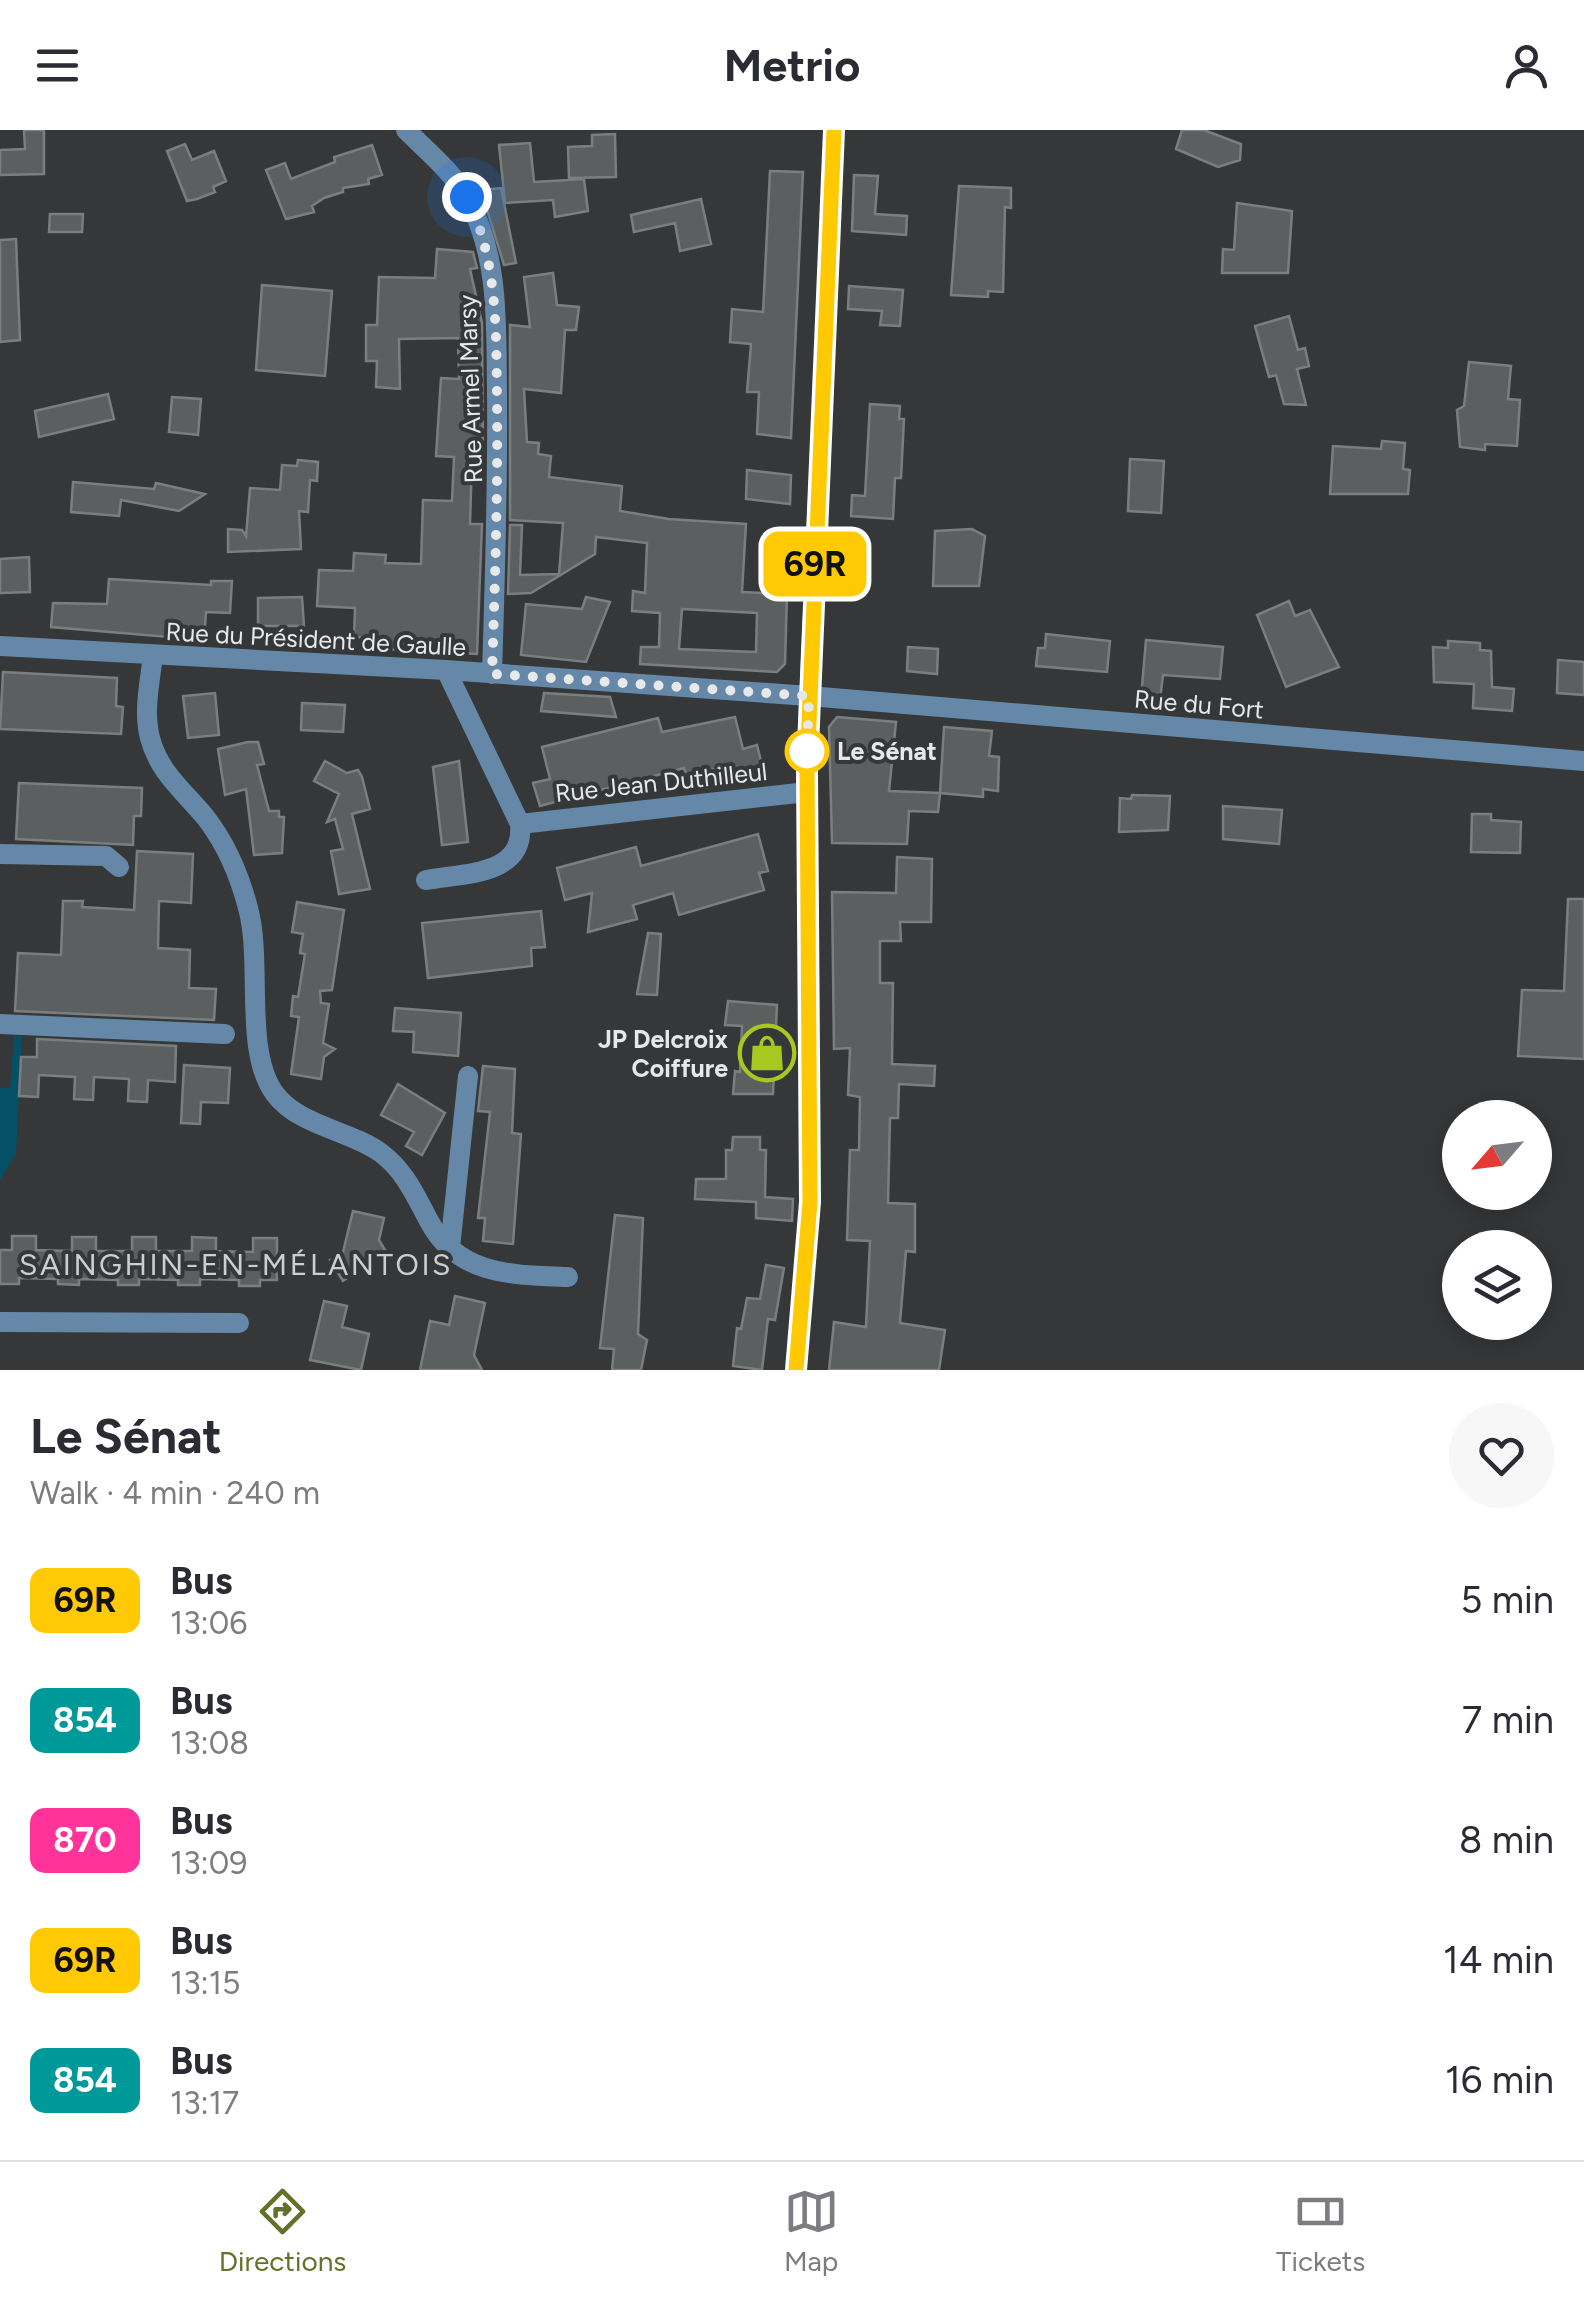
<!DOCTYPE html>
<html lang="en">
<head>
<meta charset="utf-8">
<style>
  body { margin:0; font-family:Figtree,sans-serif; background:#f7f7f7; color:#2b2b33; height:100vh; display:flex; flex-direction:column; font-size:38px; white-space:nowrap }
  * { box-sizing:border-box; margin:0 }
  p { font-size:32px; color:#7c7c81 }
  .icon { flex:none; width:55px; height:55px; fill:none; stroke:currentColor; stroke-width:2; stroke-linecap:round; stroke-linejoin:round }
  .map { position:relative; height:1240px; overflow:hidden }
  .panel { display:flex; flex-direction:column; background:#fff; flex:1 }
  .panel>* { flex:none }
  .badge { padding:0 20px; border-radius:15px; font-size:35px; line-height:65px }
  .needle { width:65px; rotate:242deg }
  .controls { position:absolute; left:1442px; top:970px; display:grid; gap:20px }
  .controls a { display:grid; place-items:center; width:110px; height:110px; border-radius:50%; background:#fff; box-shadow:0 5px 25px #0003; font-size:50px }
  .you { position:absolute; width:50px; height:50px; margin:-25px; border:8px solid #fff; border-radius:50%; background:#1a73e8; box-shadow:0 0 0 15px #1a73e833 }
  .map>.badge { position:absolute; translate:-50% -50%; box-shadow:0 0 0 5px #fff }
  .round { display:grid; place-items:center; flex:none; width:105px; height:105px; border-radius:52px; background:#f7f7f7 }
  .overview { display:flex; align-items:center; justify-content:space-between; height:170px; padding:0 30px }
  h1 { font-size:48px; font-weight:700; line-height:75px }
  ul { padding:0; list-style:none }
  li { display:flex; align-items:center; gap:30px; height:120px; padding:0 30px }
  li div { flex:1 }
  li b { display:block; font-size:38px }
  li em { font-style:normal }
  li .badge { min-width:110px; font-weight:700; text-align:center }
  header { display:flex; justify-content:space-between; align-items:center; height:130px; padding:0 30px; background:#fff; font-size:45px; font-weight:700 }
  .menu { display:flex; justify-content:space-around; align-items:center; height:140px; border-top:2px solid #e1e1e2; background:#fff; font-size:28px; color:#7c7c81 }
  .menu a { display:grid; justify-items:center; gap:5px }
  .menu .on { color:#63722a }
  .map>svg:first-child { display:block }
</style>
</head>
<body>
<header><svg class="icon" aria-label="menu" viewBox="0 0 24 24"><path d="M4 6h16M4 12h16M4 18h16"/></svg>Metrio<svg class="icon" aria-label="person" viewBox="0 0 24 24"><circle cx="12" cy="8" r="4"/><path d="M4 21q1-7 8-7t8 7"/></svg></header>
<div class="map">
<svg width="1584" height="1240" viewBox="0 0 1584 1240">
  <rect width="100%" height="100%" fill="#353738"/>
  <path fill="#055067" d="M14,906H22L16,1023L0,1051V958H10Z"/>
  <path fill="#5c5f5f" stroke="#7b7e7f" stroke-width="2.5" fill-rule="evenodd" d="M24,0H44V44L0,45V20L25,19Z
    M1182,0H1204L1241,14L1240,30L1218,37L1176,19Z
    M615,4L616,47L569,48L568,17L592,16V5Z
    M530,13L534,52L584,49L588,81L555,87L553,70L505,73L499,15Z
    M185,14L192,30L214,21L226,51L213,57L215,62L197,69L187,71L167,21Z
    M372,15L382,45L368,49L369,54L343,58V62L324,68L312,76L314,82L286,89L266,40L285,33L291,49L335,32L334,27Z
    M770,41L803,42L791,308L757,304L759,262H747L751,214L730,212L732,179L763,182Z
    M854,45L878,46L875,84L907,86L906,105L852,101Z
    M959,56L1011,58V78L1005,77L1003,162L988,161V167L951,165Z
    M501,58L516,133L504,135L481,60Z
    M701,69L711,114L680,121L675,93L634,102L631,85Z
    M1237,73L1292,81L1288,143H1222L1223,119L1234,120Z
    M50,84H83L82,102H49Z
    M16,109L20,210L0,212V110Z
    M437,119L473,122L477,138L470,139L482,193L483,330L472,329L470,394H482L477,524L366,518L367,508L354,507L355,478L317,476L319,440L353,441L354,423L386,425L385,433L421,434L423,370L452,371L454,327L436,326L441,248L459,249L458,208L399,209L400,259L376,257L377,231H366V195H377L379,147L435,148Z
    M553,143L557,175L579,177L576,200H565L561,263L524,259L527,312L539,313L538,324L551,326L549,347L622,356L620,381L669,389L746,394L742,462L787,464L785,534L777,542L640,534L641,517H659L660,483L632,481L633,461L645,463L647,413L596,407L595,424L531,463L508,464L510,395H522L520,445L559,444L563,393L510,390V195L530,197L524,147ZM682,479L757,483L756,522L679,519Z
    M262,155L332,161L325,246L256,240Z
    M849,156L903,160L900,196L880,195L882,181L848,179Z
    M1289,186L1298,220L1305,218L1309,236L1297,239L1306,275L1284,274L1276,245L1269,247L1255,196Z
    M1469,232L1511,236L1508,269L1520,270L1517,316L1485,314V320L1460,317L1457,280L1464,276Z
    M108,264L114,289L39,307L35,281Z
    M172,267L201,269L198,305L169,302Z
    M870,274L900,276L899,289H904L901,348H895L893,389L851,386L852,365L865,366Z
    M1382,311L1405,313L1403,339L1410,340L1408,364H1330L1333,316L1381,319Z
    M1130,329L1164,331L1161,383L1128,381Z
    M298,330L318,332L317,351L310,350L308,382L299,381L301,419L228,422V399L242,400L246,406L250,358L280,360L282,335L297,336Z
    M747,340L791,345L790,374L746,369Z
    M73,352L154,359L156,353L205,364L179,381L121,370L119,386L71,382Z
    M972,399L985,406L979,456H933L935,401Z
    M29,427L30,462L0,463V429Z
    M109,449L211,455V451H232L230,483L206,482L204,510L51,497L53,473L107,474Z
    M302,467L304,496H258V468Z
    M586,467L610,472L586,532L521,525L526,474L582,479Z
    M1289,471L1295,486L1310,480L1339,537L1286,557L1257,485Z
    M1046,504L1110,511L1107,542L1036,536L1038,518H1045Z
    M1146,510L1223,517L1220,549L1163,545L1160,570L1141,568Z
    M1448,511L1480,513V520L1491,521L1492,557L1514,559L1512,581L1473,578L1474,554L1434,552L1433,517L1448,518Z
    M908,517L938,519L937,544L907,541Z
    M1558,530L1584,532V565L1557,563Z
    M3,542L117,548L116,576L123,577L121,604L0,599Z
    M215,563L219,605L188,608L183,566Z
    M544,563L610,567L616,587L541,581Z
    M302,573L345,575L343,602L301,600Z
    M735,587L743,619L757,615L763,639L722,650L718,638L687,647L684,638L540,676L533,653L550,649L542,617L658,588L662,602Z
    M837,587L896,592L889,661L940,663L938,682L909,681L907,714L832,713L829,597Z
    M944,597L992,601L989,626L999,627L998,661L983,659V667L940,663Z
    M248,612H258L264,634L257,635L269,681H279V687H284L282,723L254,725L246,659L225,665L218,619Z
    M325,631L347,643L358,640L362,647L370,679L352,684L370,759L339,764L331,721L343,719L335,689L327,692L339,664L314,651Z
    M459,631L468,712L442,715L433,637Z
    M19,653L142,658L141,686H134L133,715L16,709Z
    M1132,665L1170,666L1168,700L1119,702L1120,668L1131,669Z
    M1223,676L1282,680L1279,714L1223,709Z
    M1472,684H1491V690L1521,692L1520,723L1471,722Z
    M758,704L768,741L759,743L764,760L679,785L673,763L633,775L637,789L588,802L592,763L565,770L557,738L636,717L641,736Z
    M137,721L193,724L191,773L159,771L158,818L190,820L189,858L216,859L214,890L15,881L18,823L61,825L63,771H83L82,777L134,780Z
    M897,727L932,729L931,792H900L901,811H880V853H893L892,934L935,936L934,956L899,954L898,988H890L888,1073L915,1074V1122L906,1121L900,1193L945,1200L939,1240H829L834,1192L866,1197L870,1111L847,1110L850,1020H859L860,967L848,965L850,918L834,919L832,762L896,763Z
    M1568,769H1584V929L1518,926L1522,860L1564,861Z
    M297,772L344,780L332,860L320,861L321,873L329,874L323,913L335,919L324,927L321,949L291,944L299,887L291,886L293,866L298,867L305,824L300,823L303,804L292,802Z
    M541,781L545,817L531,818L532,836L428,848L422,793Z
    M648,803L661,804L657,865L637,864Z
    M728,871L777,875L773,964H733L735,941L740,942L742,896L725,895Z
    M395,878L461,883L458,926L413,922L414,902L393,901Z
    M37,909L176,916L175,952L148,950L147,972L128,971L129,949L94,947L93,970L74,969L75,947L39,945L38,967L19,966L21,927H37Z
    M184,935L230,938L228,973L201,972L200,994L181,993Z
    M483,936L515,939L512,1003L521,1004L513,1114L483,1111L485,1088H478L490,982L478,981Z
    M398,954L445,983L422,1025L406,1016L414,1002L381,985Z
    M733,1007H760V1020H766L765,1067L793,1069L792,1091L756,1088V1072L695,1069L696,1049H726V1020H732Z
    M353,1081L384,1088L379,1110L385,1120L343,1151L330,1130L343,1122Z
    M615,1085L643,1088L638,1204L647,1210L641,1240H612L614,1219L600,1218Z
    M12,1106H36V1120L72,1121V1107H96V1121H132V1107H156V1121H192V1107L216,1108V1121L253,1122V1108H277V1150H260V1156H239V1150L200,1149V1155H178V1150L139,1149V1155H118V1150L79,1149V1155L58,1154V1149L19,1148V1154H0V1120H12Z
    M766,1135L784,1138L775,1190L768,1189L762,1240L733,1236L737,1198L741,1199L747,1168L760,1169Z
    M455,1166L485,1173L474,1225L482,1240H420L430,1191L449,1195Z
    M324,1171L347,1176L342,1197L369,1204L361,1240L310,1230Z"/>
  <g fill="none" stroke-linecap="round" stroke-linejoin="round">
    <path stroke="#6688a8" stroke-width="20" d="M406,0C427,21 452,41 467,68C500,126 496,198 497,262C498,356 495,450 492,544
      M0,516L446,540L809,566L1584,631
      M153,525C150,552 143,581 150,608C159,643 185,662 206,688C226,714 240,747 248,778C263,832 243,921 275,964C299,996 349,1000 381,1023C405,1041 415,1065 429,1091C458,1146 513,1145 568,1147
      M446,540L520,694
      M0,724L106,726L119,737
      M426,750C464,743 525,746 520,694L807,662
      M0,894L225,904
      M450,1118L468,946
      M0,1192L239,1193"/>
    <path stroke="#7eb5e8" stroke-width="20" d="M796,1240L810,1072L807,620L834,0"/>
  </g>
  <g fill="none" stroke-linecap="round" stroke-linejoin="round">
    <g stroke="#fff" stroke-width="22">
      <path id="line" d="M796,1240L810,1072L807,641L834,0"/>
    </g>
    <use href="#line" stroke="#ffc904" stroke-width="15"/>
    <path stroke="#e7e8e9" stroke-width="10" stroke-dasharray="0 18" d="M467,67C498,131 496,200 497,269C498,361 495,452 492,544L809,566L807,621"/>
  </g>
  <defs>
    <g id="shop-ring" transform="scale(2.875)"><circle r="9.5" fill="#353738" stroke="#a7c81f" stroke-width="1.5"/><path d="M-5-2.5h2.3a2.7 3.5 0 0 1 5.4 0H5L5.5 6h-11ZM-1.5-2.5h3a1.5 2.3 0 0 0-3 0Z" fill="#a7c81f"/></g>
  </defs>
  <g fill-rule="evenodd">
    <use href="#shop-ring" x="767" y="923"/>
  </g>
  <circle fill="#fff" stroke="#ffc904" stroke-width="5" cx="807" cy="621" r="20"/>
  <g text-anchor="middle" dominant-baseline="central" stroke-width="8" stroke-linejoin="round" paint-order="stroke">
    <g font-size="25" fill="#e7e8e9" stroke="#353738">
      <text transform="translate(470 259) rotate(-92)">Rue Armel Marsy</text>
      <text transform="translate(316 509) rotate(3)">Rue du Président de Gaulle</text>
      <text transform="translate(1199 574) rotate(5)">Rue du Fort</text>
      <text transform="translate(661 652) rotate(-6)">Rue Jean Duthilleul</text>
    </g>
    <g font-size="25" font-weight="bold" fill="#e7e8e9" stroke="#353738" text-anchor="start">
      <text x="837" y="621">Le Sénat</text>
    </g>
    <g font-size="25" font-weight="bold" fill="#e7e8e9" stroke="#353738" text-anchor="end">
      <text x="728" y="909">JP Delcroix<tspan x="728" dy="29">Coiffure</tspan></text>
    </g>
    <g font-size="30" letter-spacing="2.5" fill="#cccfd1" stroke="#353738">
      <text x="236" y="1134">SAINGHIN-EN-MÉLANTOIS</text>
    </g>
  </g>
</svg>
<div class="controls">
<a><svg class="needle" viewBox="-14 -14 28 28"><path d="M0-13l5 13h-10z" fill="#e53935"/><path d="M0 13l5-13h-10z" fill="#7c7c81"/></svg></a>
<a><svg class="icon" aria-label="layers" viewBox="0 0 24 24"><path d="M12 4l9 5-9 5-9-5zM3 14l9 5 9-5"/></svg></a>
</div>
<div class="you" style="left:467px;top:67px"></div>
<b class="badge" style="left:815px;top:434px;background:#ffc904;color:#111">69R</b>
</div>
<section class="panel">
<div class="overview"><div><h1>Le Sénat</h1><p>Walk · 4 min · 240 m</p></div><a class="round"><svg class="icon" aria-label="heart" viewBox="0 0 24 24"><path d="M12 20l-8-8c-3-5 5-10 8-4 3-6 11-1 8 4z"/></svg></a></div>
<ul>
<li><span class="badge" style="background:#ffc904;color:#111">69R</span><div><b>Bus</b><p>13:06</p></div><em>5 min</em></li>
<li><span class="badge" style="background:#099;color:#fff">854</span><div><b>Bus</b><p>13:08</p></div><em>7 min</em></li>
<li><span class="badge" style="background:#f39;color:#fff">870</span><div><b>Bus</b><p>13:09</p></div><em>8 min</em></li>
<li><span class="badge" style="background:#ffc904;color:#111">69R</span><div><b>Bus</b><p>13:15</p></div><em>14 min</em></li>
<li><span class="badge" style="background:#099;color:#fff">854</span><div><b>Bus</b><p>13:17</p></div><em>16 min</em></li>
</ul>
</section>
<nav class="menu">
<a class="on"><svg class="icon" aria-label="directions" viewBox="0 0 24 24"><path d="M12 3l9 9-9 9-9-9zM9 14v-3h6M13 9l2 2-2 2"/></svg>Directions</a>
<a><svg class="icon" aria-label="map" viewBox="0 0 24 24"><path d="M3 6l6-2 6 2 6-2v14l-6 2-6-2-6 2zM9 4v14M15 6v14"/></svg>Map</a>
<a><svg class="icon" aria-label="tickets" viewBox="0 0 24 24"><path d="M3 7h18v10H3zM15 7v10"/></svg>Tickets</a>
</nav>
</body>
</html>
